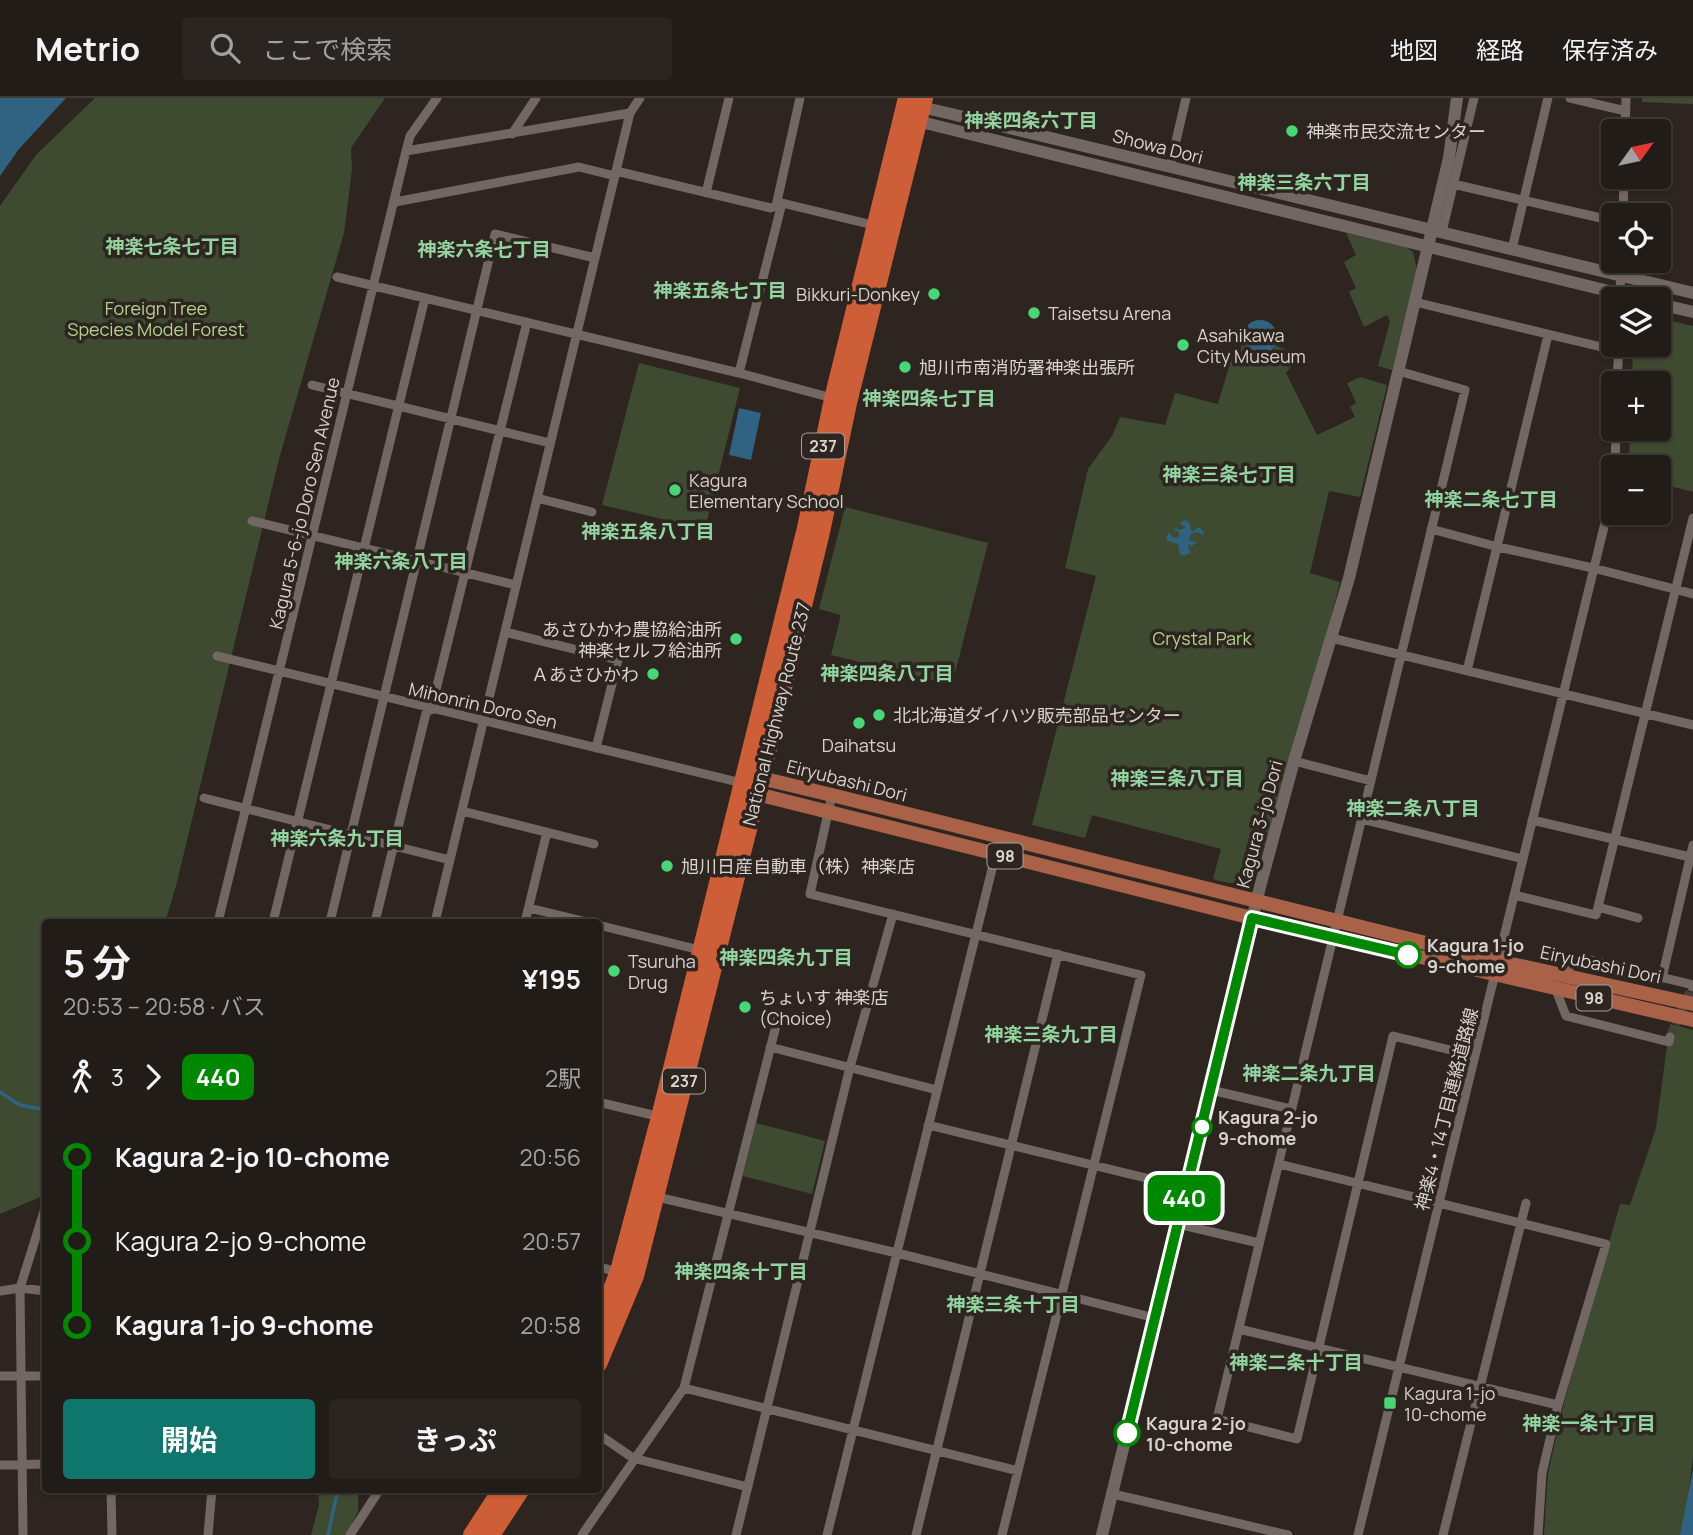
<!DOCTYPE html>
<html lang="ja">
<head>
<meta charset="utf-8">
<style>
  body { margin:0; font-family:Manrope,"Noto Sans JP",sans-serif; background:#2a2521; color:#f1f3f6; height:100vh; display:flex; flex-direction:column; font-size:26px; white-space:nowrap }
  * { box-sizing:border-box; margin:0 }
  p { font-size:23px; color:#a2a1a2 }
  .icon { flex:none; width:38px; height:38px; fill:none; stroke:currentColor; stroke-width:2; stroke-linecap:round; stroke-linejoin:round }
  .map { position:relative; flex:1; overflow:hidden }
  .panel { position:absolute; left:42px; top:821px; width:560px; height:574px; display:flex; flex-direction:column; background:#221c18; border-radius:7px; box-shadow:0 2px 5px #0004,0 0 0 2px #3f3a37 }
  .panel>* { flex:none }
  .badge { padding:0 14px; border-radius:10px; font-size:24px; line-height:46px }
  .needle { width:46px; rotate:57deg }
  .buttons { position:absolute; left:1601px; top:21px; display:grid; gap:14px }
  .buttons a { display:grid; place-items:center; width:70px; height:70px; border-radius:7px; background:#221c18; box-shadow:0 2px 5px #0004,0 0 0 2px #3f3a37; font-size:35px }
  .map>.badge { position:absolute; translate:-50% -50%; box-shadow:0 0 0 4px #fff }
  .legs { display:flex; align-items:center; gap:10px; height:77px; padding:0 21px; font-size:23px }
  .legs p { margin-inline-start:auto }
  .headline { display:flex; align-items:center; justify-content:space-between; height:119px; padding:0 21px }
  h1 { font-size:38px; font-weight:700; line-height:52px }
  .cta { display:flex; gap:14px; margin-top:auto; padding:14px 21px }
  .cta a { flex:1; height:80px; border-radius:7px; background:#0f766e; color:#fff; font-size:28px; font-weight:700; line-height:80px; text-align:center }
  .cta a+a { background:#2a2521; color:#f1f3f6 }
  ul { padding:0 21px; list-style:none }
  li { display:flex; align-items:center; gap:24px; height:84px; font-size:26px }
  li i { display:grid; place-items:center; width:10px; height:100%; margin:0 9px; background:currentColor }
  li i::after { content:''; width:18px; height:18px; margin:-9px; border:5px solid; border-radius:50%; background:#221c18 }
  li p { margin-inline-start:auto }
  li:first-child i { background:linear-gradient(#0000 50%,currentColor 0) }
  li:last-child i { background:linear-gradient(currentColor 50%,#0000 0) }
  header { display:flex; align-items:center; gap:42px; box-sizing:border-box; height:98px; padding:0 35px; background:#221c18; border-bottom:2px solid #3f3a37 }
  header strong { font-size:33px }
  nav { display:flex; gap:38px; margin-inline-start:auto; font-size:24px }
  .search { width:490px; height:63px; background:#2a2521; display:flex; align-items:center; gap:18px; box-sizing:border-box; padding:0 24px; border-radius:7px; color:#a2a1a2; font-size:26px }
  .map>svg:first-child { display:block }
</style>
</head>
<body>
<header>
<strong>Metrio</strong>
<div class="search"><svg class="icon" aria-label="search" viewBox="0 0 24 24"><circle cx="10" cy="10" r="6"/><path d="M15 15l6 6"/></svg>ここで検索</div>
<nav><a>地図</a><a>経路</a><a>保存済み</a></nav>
</header>
<div class="map">
<svg width="1693" height="1437" viewBox="0 0 1693 1437">
  <rect width="100%" height="100%" fill="#2e2520"/>
  <path fill="#3e4b31" d="M95,0H385L351,50L352,71L344,135L279,361L176,788L165,824H46L45,1097L0,1116V108L36,57Z
    M1642,0H1693V6L1642,4Z
    M1346,135L1405,149L1413,154L1417,172L1392,272L1378,268L1390,223L1387,217L1364,229L1349,194L1356,190L1344,164L1356,157Z
    M1659,220L1693,228V394L1659,385V369H1629L1630,331H1659V285H1632L1633,247H1659Z
    M1243,243L1249,253L1269,254L1275,247L1299,258L1286,275L1317,337L1355,319L1350,309L1356,305L1347,285L1360,279L1387,287L1360,399L1329,393L1310,475L1340,484L1320,561L1256,776C1241,789 1230,786 1213,781L1221,751L1092,717L1085,740L1032,727L1096,478L1065,470L1088,371L1112,338L1120,319L1165,327L1175,295L1218,306L1233,255L1239,257Z
    M639,265L740,290L705,431L602,407Z
    M845,409L988,445L952,587L831,557L841,517L819,511Z
    M1670,926L1693,932V1359L1683,1437H1544L1548,1375L1564,1305L1620,1106L1630,1107L1656,1030Z
    M756,1025L825,1043L812,1096L743,1078Z
    M318,1391H358V1413L347,1437H311L319,1407Z"/>
  <path fill="#306281" d="M0,0H66L19,51L0,78Z
    M1243 239a17 17 0 1 1 34 0a17 17 0 1 1-34 0Z
    M739,310L761,315L751,362L729,357Z
    M1184,422L1189,424L1192,434L1199,429L1204,434L1203,437L1197,434L1191,436L1189,442L1197,444L1192,448L1188,446L1190,455L1184,458L1180,456L1178,446L1168,443L1166,439L1169,435L1174,440L1179,439V434L1174,432L1176,430L1179,432L1186,430L1180,425Z
    M1693,1371V1437H1680Z"/>
  <g fill="none" stroke-linecap="round" stroke-linejoin="round">
    <path stroke="#306281" stroke-width="3.5" d="M0,994L20,1007L46,1012
      M328,1437L338,1391"/>
    <path stroke="#483f3a" stroke-width="9" stroke-dasharray="9 4.5" stroke-linecap="butt" d="M1670,939L1692,889"/>
    <path stroke="#726762" stroke-width="9" d="M1570,0L1626,13
      M1625,33L1626,0
      M512,36L536,0
      M406,53L630,15
      M1170,69L1186,0
      M616,73L771,110L782,105L877,128
      M1453,86L1614,123
      M706,95L729,0
      M395,104L579,69L615,78
      M776,108L800,0
      M1623,117L1624,79
      M1442,134L1474,0
      M1512,151L1548,0
      M337,179L739,275L836,301
      M1620,199L1621,163
      M1415,204L1618,253
      M1398,273L1465,292L1217,1321L1297,1341L1393,938L1475,958
      M739,275L782,105
      M1617,285L1619,247
      M312,287L550,345
      M1615,369L1616,331
      M537,400L592,414
      M252,423L516,487
      M1431,431L1498,449L1593,470L1693,496
      M505,534L618,562L596,650
      M1331,540L1693,627
      M217,558L742,685
      M1467,573L1548,237
      M431,612L527,224
      M1294,663L1371,683
      M832,697L810,796L1141,877L1002,1437
      M204,700L450,762
      M462,713L594,746
      M1361,721L1523,761
      M1532,722L1690,759
      M1514,797L1596,817L1598,809
      M529,810L587,824
      M1638,820L1598,809L1693,420
      M218,824L406,53L410,38L437,0
      M273,824L425,200
      M330,824L495,136L595,160
      M375,824L427,611
      M435,824L630,15L640,0
      M525,824L547,734
      M598,827L704,853
      M1559,877L1582,860L1693,887L1692,889
      M1662,880L1693,747
      M1556,892L1566,918L1669,944L1670,939
      M770,949L937,992
      M1211,992L1291,1011
      M598,1004L661,1019
      M928,1027L1187,1090
      M1279,1066L1606,1146L1558,1307L1542,1375L1538,1437
      M653,1098L897,1155L1155,1220
      M1178,1126L1259,1145
      M598,1169L619,1174
      M0,1193L20,1190L46,1193
      M1239,1231L1558,1307
      M0,1278H46
      M684,1290L1018,1373
      M598,1336L633,1360L748,1389
      M0,1367L46,1366
      M111,1391L112,1437
      M1113,1396L1288,1437
      M23,1437L20,1190L46,1107
      M208,1437L212,1391
      M350,1437L380,1391
      M582,1437L684,1290L779,916
      M736,1437L850,969L893,816
      M827,1437L1000,739
      M916,1437L1058,856
      M1358,1437L1614,388
      M1443,1437L1526,1105"/>
    <path stroke="#726762" stroke-width="12" d="M914,10L921,9L943,14L1693,195
      M913,19L917,23L1641,201
      M1659,206L1693,214
      M1102,1437L1260,789L1294,663L1349,480L1449,60L1457,0"/>
    <path stroke="#a96248" stroke-width="14" d="M754,682L761,680L832,697L1498,863L1693,906
      M749,690L757,696L1252,820L1693,922"/>
    <path stroke="#cd5e37" stroke-width="18" d="M598,1228L619,1173L660,1019L806,430L833,301L907,0
      M598,1266L635,1178L761,680L821,434L848,305L924,0
      M472,1437L502,1391
      M491,1437L521,1391"/>
  </g>
  <g fill="none" stroke-linecap="round" stroke-linejoin="round">
    <g stroke="#fff" stroke-width="16">
      <path id="line-1" d="M1127,1335L1252,820L1408,857"/>
    </g>
    <use href="#line-1" stroke="#080" stroke-width="10"/>
  </g>
  <g fill="#48d778" stroke="#2e2520" stroke-width="2.5">
    <circle cx="1292" cy="33" r="7"/>
    <circle cx="934" cy="196" r="7"/>
    <circle cx="1034" cy="215" r="7"/>
    <circle cx="1183" cy="247" r="7"/>
    <circle cx="905" cy="269" r="7"/>
    <circle cx="675" cy="392" r="7"/>
    <circle cx="736" cy="541" r="7"/>
    <circle cx="653" cy="576" r="7"/>
    <circle cx="879" cy="617" r="7"/>
    <circle cx="859" cy="625" r="7"/>
    <circle cx="667" cy="768" r="7"/>
    <circle cx="614" cy="873" r="7"/>
    <circle cx="745" cy="909" r="7"/>
    <rect x="1383" y="1298" width="14" height="14" rx="3.5"/>
  </g>
  <g fill="#fff" stroke="#080" stroke-width="3.5">
    <circle cx="1408" cy="857" r="12"/>
    <circle cx="1202" cy="1029" r="9"/>
    <circle cx="1127" cy="1335" r="12"/>
  </g>
  <g text-anchor="middle" dominant-baseline="central" stroke-width="7" stroke-linejoin="round" paint-order="stroke">
    <g fill="#2e2520" stroke="#a69f9a" stroke-width="2">
      <rect x="802" y="335.5" width="42" height="25" rx="5"/>
      <rect x="987.5" y="745.5" width="35" height="25" rx="5"/>
      <rect x="1576.5" y="887.5" width="35" height="25" rx="5"/>
      <rect x="663" y="970.5" width="42" height="25" rx="5"/>
    </g>
    <g font-size="16" font-weight="bold" fill="#d9d3cf">
      <text x="823" y="348">237</text>
      <text x="1005" y="758">98</text>
      <text x="1594" y="900">98</text>
      <text x="684" y="983">237</text>
    </g>
    <g font-size="18" fill="#d9d3cf" stroke="#2e2520" text-anchor="start">
      <text x="1306" y="33">神楽市民交流センター</text>
      <text x="920" y="196" text-anchor="end">Bikkuri-Donkey</text>
      <text x="1048" y="215">Taisetsu Arena</text>
      <text x="1197" y="237">Asahikawa<tspan x="1197" dy="21">City Museum</tspan></text>
      <text x="919" y="269">旭川市南消防署神楽出張所</text>
      <text x="689" y="382">Kagura<tspan x="689" dy="21">Elementary School</tspan></text>
      <text x="722" y="531" text-anchor="end">あさひかわ農協給油所<tspan x="722" dy="21">神楽セルフ給油所</tspan></text>
      <text x="639" y="576" text-anchor="end">Ａあさひかわ</text>
      <text x="893" y="617">北北海道ダイハツ販売部品センター</text>
      <text x="859" y="647" text-anchor="middle">Daihatsu</text>
      <text x="681" y="768">旭川日産自動車（株）神楽店</text>
      <text x="628" y="863">Tsuruha<tspan x="628" dy="21">Drug</tspan></text>
      <text x="759" y="899">ちょいす 神楽店<tspan x="759" dy="21">(Choice)</tspan></text>
      <text x="1404" y="1295">Kagura 1-jo<tspan x="1404" dy="21">10-chome</tspan></text>
    </g>
    <g font-size="18" fill="#d9d3cf" stroke="#2e2520">
      <text transform="translate(1158 48) rotate(14)">Showa Dori</text>
      <text transform="translate(304 405) rotate(-77)">Kagura 5-6-jo Doro Sen Avenue</text>
      <text transform="translate(483 607) rotate(13)">Mihonrin Doro Sen</text>
      <text transform="translate(776 616) rotate(-76)">National Highway Route 237</text>
      <text transform="translate(847 682) rotate(14)">Eiryubashi Dori</text>
      <text transform="translate(1259 726) rotate(-75)">Kagura 3-jo Dori</text>
      <text transform="translate(1601 866) rotate(12)">Eiryubashi Dori</text>
      <text transform="translate(1446 1011) rotate(-76)">神楽4・14丁目連絡道路線</text>
    </g>
    <g font-size="18" fill="#b1d38a" stroke="#2e2520">
      <text x="156" y="210">Foreign Tree<tspan x="156" dy="21">Species Model Forest</tspan></text>
      <text x="1202" y="540">Crystal Park</text>
    </g>
    <g font-size="18" font-weight="bold" fill="#d9d3cf" stroke="#2e2520" text-anchor="start">
      <text x="1427" y="847">Kagura 1-jo<tspan x="1427" dy="21">9-chome</tspan></text>
      <text x="1218" y="1019">Kagura 2-jo<tspan x="1218" dy="21">9-chome</tspan></text>
      <text x="1146" y="1325">Kagura 2-jo<tspan x="1146" dy="21">10-chome</tspan></text>
    </g>
    <g font-size="19" font-weight="bold" fill="#92d5a1" stroke="#2e2520">
      <text x="1031" y="22">神楽四条六丁目</text>
      <text x="1304" y="84">神楽三条六丁目</text>
      <text x="172" y="148">神楽七条七丁目</text>
      <text x="484" y="151">神楽六条七丁目</text>
      <text x="720" y="192">神楽五条七丁目</text>
      <text x="929" y="300">神楽四条七丁目</text>
      <text x="1229" y="376">神楽三条七丁目</text>
      <text x="1491" y="401">神楽二条七丁目</text>
      <text x="648" y="433">神楽五条八丁目</text>
      <text x="401" y="463">神楽六条八丁目</text>
      <text x="887" y="575">神楽四条八丁目</text>
      <text x="1177" y="680">神楽三条八丁目</text>
      <text x="1413" y="710">神楽二条八丁目</text>
      <text x="337" y="740">神楽六条九丁目</text>
      <text x="786" y="859">神楽四条九丁目</text>
      <text x="1051" y="936">神楽三条九丁目</text>
      <text x="1309" y="975">神楽二条九丁目</text>
      <text x="741" y="1173">神楽四条十丁目</text>
      <text x="1013" y="1206">神楽三条十丁目</text>
      <text x="1296" y="1264">神楽二条十丁目</text>
      <text x="1589" y="1325">神楽一条十丁目</text>
    </g>
  </g>
</svg>
<div class="buttons">
<a><svg class="needle" viewBox="-14 -14 28 28"><path d="M0-13l5 13h-10z" fill="#e53935"/><path d="M0 13l5-13h-10z" fill="#a2a1a2"/></svg></a>
<a><svg class="icon" aria-label="locate" viewBox="0 0 24 24"><circle cx="12" cy="12" r="6"/><path d="M12 2v4M12 18v4M2 12h4M18 12h4"/></svg></a>
<a><svg class="icon" aria-label="layers" viewBox="0 0 24 24"><path d="M12 4l9 5-9 5-9-5zM3 14l9 5 9-5"/></svg></a>
<a>+</a>
<a>−</a>
</div>
<b class="badge" style="left:1184px;top:1100px;background:#080;color:#fff">440</b>
<section class="panel">
<div class="headline"><div><h1>5 分</h1><p>20:53 – 20:58 · バス</p></div><b>¥195</b></div>
<div class="legs"><svg class="icon" aria-label="walk" viewBox="0 0 24 24"><circle cx="13" cy="4" r="2"/><path d="M13 8l-2 6 4 7M11 14l-3 7M7 12l3-4h3l4 4"/></svg>3<svg class="icon" aria-label="forward" viewBox="0 0 24 24"><path d="M9 5l7 7-7 7"/></svg><b class="badge" style="background:#080;color:#fff">440</b><p>2駅</p></div>
<ul>
<li><i style="color:#080"></i><b>Kagura 2-jo 10-chome</b><p>20:56</p></li>
<li><i style="color:#080"></i><span>Kagura 2-jo 9-chome</span><p>20:57</p></li>
<li><i style="color:#080"></i><b>Kagura 1-jo 9-chome</b><p>20:58</p></li>
</ul>
<div class="cta"><a>開始</a><a>きっぷ</a></div>
</section>
</div>
</body>
</html>
